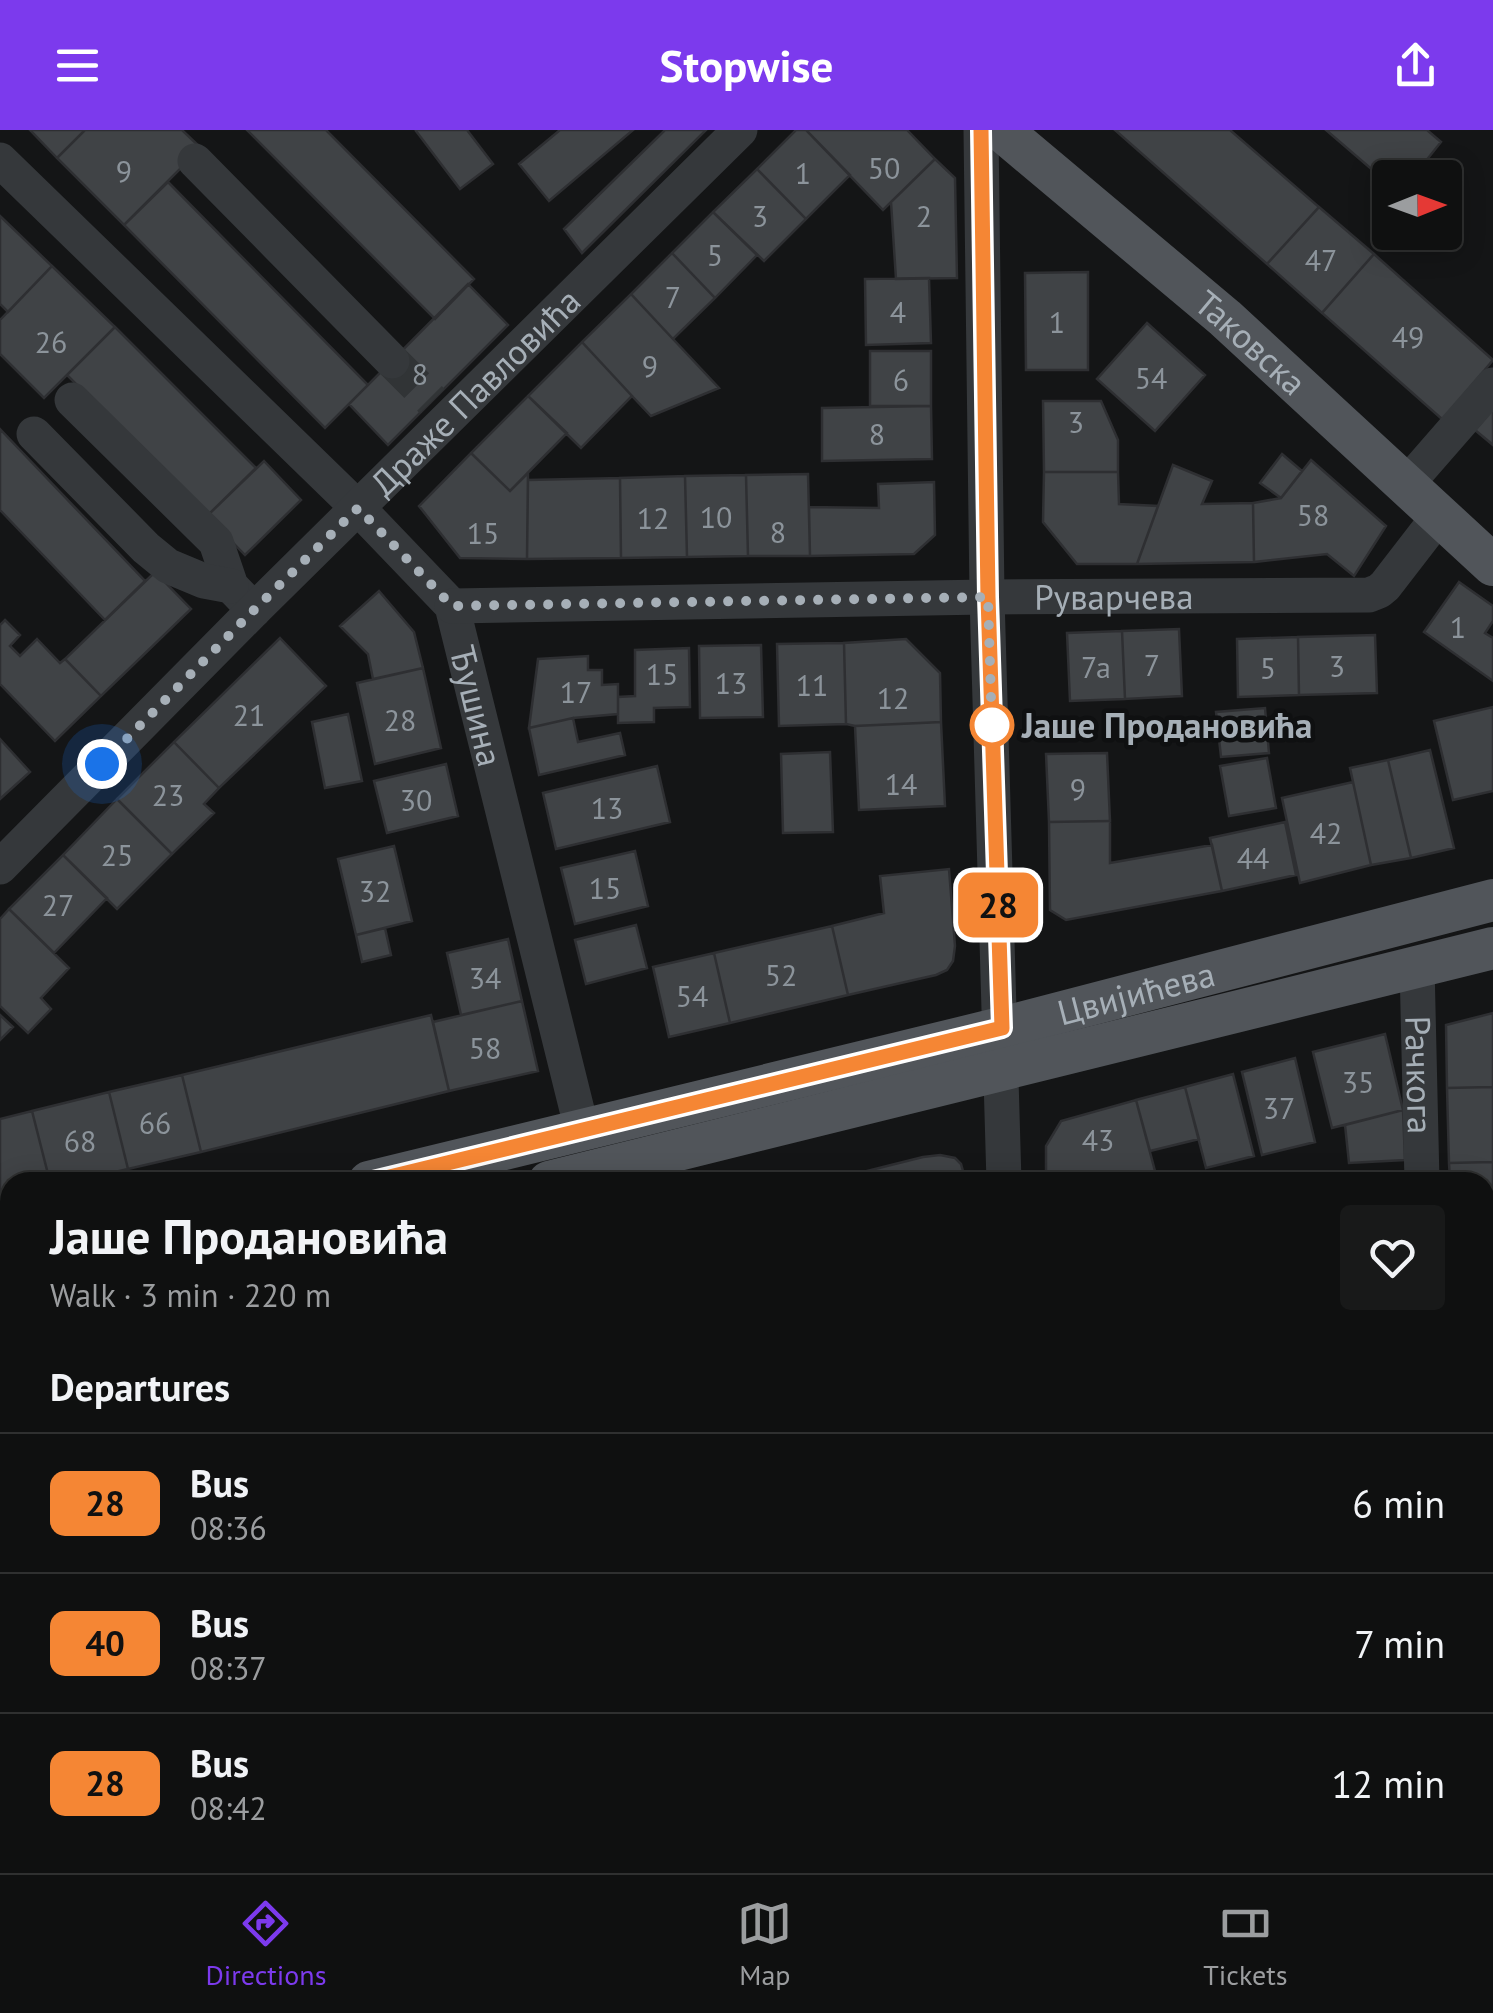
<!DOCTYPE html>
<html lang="en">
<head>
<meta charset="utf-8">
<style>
  body { margin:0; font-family:"PT Sans",sans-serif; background:#181919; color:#f1f3f6; height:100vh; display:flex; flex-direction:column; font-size:38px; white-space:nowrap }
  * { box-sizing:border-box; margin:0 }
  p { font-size:32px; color:#9b9d9f }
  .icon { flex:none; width:55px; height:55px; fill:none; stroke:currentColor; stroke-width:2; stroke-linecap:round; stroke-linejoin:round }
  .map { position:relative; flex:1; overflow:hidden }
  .sheet { position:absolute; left:0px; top:1042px; width:1495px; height:702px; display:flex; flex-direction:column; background:#0f1010; border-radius:30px 30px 0 0; box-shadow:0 5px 25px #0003,0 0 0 2px #2f3030 }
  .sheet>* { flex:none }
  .badge { padding:0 20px; border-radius:15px; font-size:35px; line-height:65px }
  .needle { width:65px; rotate:89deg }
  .controls { position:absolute; left:1372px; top:30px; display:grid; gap:20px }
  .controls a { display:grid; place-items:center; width:90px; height:90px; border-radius:10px; background:#0f1010; box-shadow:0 5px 25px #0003,0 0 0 2px #2f3030; font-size:50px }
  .you { position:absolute; width:50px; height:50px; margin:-25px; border:8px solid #fff; border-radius:50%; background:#1a73e8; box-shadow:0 0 0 15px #1a73e833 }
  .map>.badge { position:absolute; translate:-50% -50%; box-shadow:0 0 0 5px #fff }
  h2 { padding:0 50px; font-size:38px; line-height:90px }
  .round { display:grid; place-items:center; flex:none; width:105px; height:105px; border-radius:10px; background:#181919 }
  .overview { display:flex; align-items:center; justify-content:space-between; height:170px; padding:0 50px }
  h1 { font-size:48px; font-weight:700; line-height:75px }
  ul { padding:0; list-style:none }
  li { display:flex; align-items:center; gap:30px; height:140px; padding:0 50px; border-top:2px solid #2f3030 }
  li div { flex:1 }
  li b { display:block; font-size:38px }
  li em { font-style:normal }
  li .badge { min-width:110px; font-weight:700; text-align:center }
  header { display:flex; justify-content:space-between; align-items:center; height:130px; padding:0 50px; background:#7c3aed; color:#fff; font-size:45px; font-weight:700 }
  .tab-bar { display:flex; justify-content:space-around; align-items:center; height:140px; border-top:2px solid #2f3030; background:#0f1010; font-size:28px; color:#9b9d9f }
  .tab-bar a { display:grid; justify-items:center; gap:5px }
  .tab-bar .current { color:#7c3aed }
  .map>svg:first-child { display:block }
</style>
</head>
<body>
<header><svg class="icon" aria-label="menu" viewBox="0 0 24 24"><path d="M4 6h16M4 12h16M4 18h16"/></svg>Stopwise<svg class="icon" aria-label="share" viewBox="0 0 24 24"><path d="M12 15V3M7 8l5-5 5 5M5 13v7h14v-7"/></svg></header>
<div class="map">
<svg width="1493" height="1743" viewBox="0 0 1493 1743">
  <rect width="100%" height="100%" fill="#141516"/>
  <path fill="#1f261e" d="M267,1735H502L508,1743H273Z"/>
  <path fill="#404346" stroke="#2e2f32" stroke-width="2.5" d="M30,0H85L57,28Z
    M85,0H182L201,18L124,95L57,28Z
    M247,0H326L474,149L435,189Z
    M418,0H467L493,34L460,59L416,1Z
    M560,0H633L549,71L519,34Z
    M665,0H706L582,123L564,99Z
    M796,0H806L850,45L806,89L757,39Z
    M806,0H907L935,29L883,80Z
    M1115,0H1230L1319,77L1267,134Z
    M1326,0H1427L1441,12L1421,37L1429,44L1426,48H1390V55Z
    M935,29L955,48L957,148L896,149L891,72Z
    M757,39L806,89L764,131L713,82Z
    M168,52L368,255L325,298L124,95Z
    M1319,77L1374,124L1322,183L1267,134Z
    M713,82L757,125L715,168L672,123Z
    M0,86L52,136L8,182L0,174Z
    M672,123L715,168L673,209L631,164Z
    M1374,124L1493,230L1443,290L1322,183Z
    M52,136L115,197L44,268L0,224V190Z
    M1088,142V240H1026L1025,143Z
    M929,148L931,213L866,215L865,149Z
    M468,154L508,195L388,315L349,274Z
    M631,164L673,209L719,258L651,286L632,266L582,212Z
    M1147,193L1205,245L1155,301L1097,249Z
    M115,197L256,338L207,386L67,245Z
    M582,212L632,266L581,318L528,266Z
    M870,221H931V276H870Z
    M528,266L567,303L510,361L471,323Z
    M1043,271H1101L1118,310V342H1044Z
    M931,276L932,329L822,331V278Z
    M1493,278V315L1475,300Z
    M0,299L145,451L105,490L0,380Z
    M471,323L510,361L528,343L527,429L460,428L419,376Z
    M1282,324L1302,341L1281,368L1260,353Z
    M1311,330L1386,396L1354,446L1327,424L1254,432L1253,373L1281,368Z
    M264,331L301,370L245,425L207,386Z
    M1173,335L1212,351L1202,374L1253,373L1254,432L1137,434Z
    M1044,342H1118L1119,374L1158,376L1137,434H1077L1043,392Z
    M808,344L810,426H748L746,345Z
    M746,345L748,426L687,427L685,346Z
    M685,346L687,427L621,428L620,348Z
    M620,348L621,428L527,429L528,350Z
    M934,352L935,405L914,424L810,426L809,377L879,378L878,354Z
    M155,442L191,479L101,566L65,529Z
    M1459,452L1493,476V491L1485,503L1493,508V551L1424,502Z
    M379,461L414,502L423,538L373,549L368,524L340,496Z
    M5,490L20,505L10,516L20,526L37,509L60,533L65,529L101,566L55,611L0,554V495Z
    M1179,499L1182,566L1125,569L1122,501Z
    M1122,501L1125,569L1070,571L1067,503Z
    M1375,505L1377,563L1299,565L1298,507Z
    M1298,507L1299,565L1238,567L1237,509Z
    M280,508L326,556L219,658L174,612Z
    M906,509L940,543L941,592L855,596L846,594L844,513Z
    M844,513L846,594L779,596L777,514Z
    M761,515L763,587L700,588L699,516Z
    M689,518L690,577L654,578V592L618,593V567L635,566V520Z
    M588,526V540H602V555L618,554V584L573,588L529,598L538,529Z
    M423,538L441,618L375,634L357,553Z
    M1493,577V661L1453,670L1434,591Z
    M1265,578L1269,623L1221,627L1216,582Z
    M348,584L362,651L325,658L312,592Z
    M573,588L578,612L620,603L625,625L539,645L529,598Z
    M941,592L945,676L859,680L855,596Z
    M0,609L30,642L0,669Z
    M174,612L219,658L204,674L214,683L172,724L117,669Z
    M1430,620L1454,718L1411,728L1388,630Z
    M830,622L833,702L783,703L781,624Z
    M1107,623L1110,691L1049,692L1046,624Z
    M1267,628L1276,678L1229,686L1220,636Z
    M1388,630L1411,728L1371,735L1350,638Z
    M446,634L458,686L387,703L374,651Z
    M657,636L670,692L556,719L543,663Z
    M1353,652L1371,735L1300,753L1282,668Z
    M117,669L172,724L117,779L63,725Z
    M1110,691V733L1212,715L1222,761L1066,790L1050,780L1049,692Z
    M1285,692L1296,745L1222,761L1210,708Z
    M394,716L412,791L356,805L338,729Z
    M635,721L648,776L575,794L561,738Z
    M63,725L107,768L54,823L9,779Z
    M949,739L955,816L953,831L947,840L936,845L848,865L832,796L884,783L880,746Z
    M9,779L69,838L41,868L51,879L28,903L0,876V789Z
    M636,795L647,838L586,854L575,810Z
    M832,796L848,865L730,893L714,823Z
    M385,798L391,825L362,832L356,805Z
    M508,809L522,871L461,885L447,823Z
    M714,823L730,893L669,907L653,837Z
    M522,871L538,941L449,961L433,892Z
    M1493,883V957L1447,958L1446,895Z
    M0,885L13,897L0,910Z
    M431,885L449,961L201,1022L182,945Z
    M1385,904L1403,980L1332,998L1313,922Z
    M1295,928L1315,1012L1262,1025L1242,942Z
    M1233,944L1254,1026L1206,1038L1185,957Z
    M182,945L201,1022L128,1039L109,962Z
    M1185,957L1199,1009L1150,1021L1136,970Z
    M1493,957V1032L1449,1033L1447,958Z
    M109,962L128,1039L72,1052H50L32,981Z
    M1136,970L1155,1041L1124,1052H1046V1016L1061,991Z
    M1403,980L1405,1030L1349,1033L1345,995Z
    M32,981L50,1052H10V1068L0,1070V989Z
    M940,1025L955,1028L961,1034L966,1052H823L923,1027Z
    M1493,1032V1097L1485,1098V1052H1450L1449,1033Z
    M1404,1046V1052H1318V1049Z
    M1485,1130H1493V1195H1485Z
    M1485,1202H1493V1259H1485Z
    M10,1248V1302L0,1304V1250Z
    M1485,1289H1493V1349L1485,1350Z
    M0,1479L10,1492V1587L0,1574Z
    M557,1735H651L641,1743H563Z
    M1054,1735H1140V1743H1054Z
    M1209,1735H1263V1743H1209Z
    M1358,1735H1385V1743H1332H1358Z
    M986,1739V1743H926V1740Z"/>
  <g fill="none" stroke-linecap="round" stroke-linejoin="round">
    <path stroke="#313436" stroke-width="35" stroke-dasharray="35 18" stroke-linecap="butt" d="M392,231L432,271"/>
    <g stroke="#35383b" stroke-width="35">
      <path d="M981,0L987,467L1004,1052"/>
      <path id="s1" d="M0,30L358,378L452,476L582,1000"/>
      <path d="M195,31L392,231"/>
      <path d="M72,270L216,412L231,456L254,480"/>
      <path d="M34,304L146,418L168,436L204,451L231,456"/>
      <path d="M1405,356L1493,255"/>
      <path id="s2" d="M452,476L987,467L1369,465L1379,461L1385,456L1439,386"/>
      <path id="s3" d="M0,737L254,480L740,0"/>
      <path id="s4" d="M1417,835L1422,1052"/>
      <path d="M1485,1407H1493"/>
      <path d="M0,1433L10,1445"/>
      <path d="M236,1735L243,1743"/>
      <path d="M533,1735L539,1743"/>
      <path d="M1020,1735V1743"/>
      <path d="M169,1743L179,1735"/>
    </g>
    <g stroke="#51555a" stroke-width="42">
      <path id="s5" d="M1001,0L1225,188L1493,435"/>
      <path id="s6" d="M369,1052L1001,898L1493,770"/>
      <path d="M549,1052L1493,818"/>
      <path d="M0,1143L10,1140"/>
      <path d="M0,1189L10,1186"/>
    </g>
  </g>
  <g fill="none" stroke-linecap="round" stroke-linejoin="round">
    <g stroke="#fff" stroke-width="22">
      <path id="line" d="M369,1052L1002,898L988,467L981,0"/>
    </g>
    <use href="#line" stroke="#f58634" stroke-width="15"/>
    <path stroke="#a6afb7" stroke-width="10" stroke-dasharray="0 18" d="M102,634L254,480L358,378L452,476L988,467L992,602V595"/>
  </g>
  <circle fill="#fff" stroke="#f58634" stroke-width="5" cx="992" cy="595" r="20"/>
  <g text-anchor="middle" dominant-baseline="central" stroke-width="9" stroke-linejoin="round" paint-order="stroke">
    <g font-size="30" fill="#8c949b">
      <text x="884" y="37">50</text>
      <text x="124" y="40">9</text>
      <text x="803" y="42">1</text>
      <text x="760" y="85">3</text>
      <text x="924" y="85">2</text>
      <text x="715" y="124">5</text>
      <text x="1321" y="129">47</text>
      <text x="673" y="166">7</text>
      <text x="898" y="181">4</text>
      <text x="1057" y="191">1</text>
      <text x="1408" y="206">49</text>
      <text x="51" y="211">26</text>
      <text x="650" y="235">9</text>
      <text x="420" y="243">8</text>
      <text x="1151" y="247">54</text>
      <text x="901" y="249">6</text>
      <text x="1076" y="291">3</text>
      <text x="877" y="303">8</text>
      <text x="1313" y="384">58</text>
      <text x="716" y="386">10</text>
      <text x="653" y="387">12</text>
      <text x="778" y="401">8</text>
      <text x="483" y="402">15</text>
      <text x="1458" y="496">1</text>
      <text x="1152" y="534">7</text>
      <text x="1337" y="535">3</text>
      <text x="1096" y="536">7a</text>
      <text x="1268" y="537">5</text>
      <text x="662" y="543">15</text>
      <text x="731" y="552">13</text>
      <text x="812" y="554">11</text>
      <text x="576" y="561">17</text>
      <text x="893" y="567">12</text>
      <text x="249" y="584">21</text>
      <text x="400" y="589">28</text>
      <text x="901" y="653">14</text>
      <text x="1078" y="658">9</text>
      <text x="168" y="664">23</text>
      <text x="416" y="669">30</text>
      <text x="607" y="677">13</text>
      <text x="1326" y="702">42</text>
      <text x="117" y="724">25</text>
      <text x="1253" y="727">44</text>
      <text x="605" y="757">15</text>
      <text x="375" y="760">32</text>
      <text x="58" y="774">27</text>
      <text x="781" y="844">52</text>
      <text x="485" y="847">34</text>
      <text x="692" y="865">54</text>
      <text x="485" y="917">58</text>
      <text x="1358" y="951">35</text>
      <text x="1279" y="977">37</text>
      <text x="155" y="992">66</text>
      <text x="1098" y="1009">43</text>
      <text x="80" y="1010">68</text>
    </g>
    <g font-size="35" fill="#a6afb7" stroke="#0f1011">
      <text stroke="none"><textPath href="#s5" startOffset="328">Таковска</textPath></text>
      <text stroke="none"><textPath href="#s3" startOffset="672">Драже Павловића</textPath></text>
      <text stroke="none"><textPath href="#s2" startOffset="662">Руварчева</textPath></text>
      <text stroke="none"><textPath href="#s1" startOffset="738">Ђушина</textPath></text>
      <text stroke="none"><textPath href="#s6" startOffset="790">Цвијићева</textPath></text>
      <text stroke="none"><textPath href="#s4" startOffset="110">Рачкога</textPath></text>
    </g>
    <g font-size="35" font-weight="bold" fill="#a6afb7" stroke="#0f1011" text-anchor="start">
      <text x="1022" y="595">Јаше Продановића</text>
    </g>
  </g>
</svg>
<div class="controls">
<a><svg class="needle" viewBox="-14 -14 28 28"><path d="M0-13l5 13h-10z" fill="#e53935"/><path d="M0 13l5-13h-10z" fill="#9b9d9f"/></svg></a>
</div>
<div class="you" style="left:102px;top:634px"></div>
<b class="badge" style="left:998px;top:775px;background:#f58634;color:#111">28</b>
<section class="sheet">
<div class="overview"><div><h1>Јаше Продановића</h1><p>Walk · 3 min · 220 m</p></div><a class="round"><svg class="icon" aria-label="heart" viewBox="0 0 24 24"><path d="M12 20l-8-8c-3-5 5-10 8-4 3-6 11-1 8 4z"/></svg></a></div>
<h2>Departures</h2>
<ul>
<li><span class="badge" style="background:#f58634;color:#111">28</span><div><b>Bus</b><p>08:36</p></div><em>6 min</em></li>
<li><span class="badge" style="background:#f58634;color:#111">40</span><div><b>Bus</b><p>08:37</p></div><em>7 min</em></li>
<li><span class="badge" style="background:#f58634;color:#111">28</span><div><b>Bus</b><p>08:42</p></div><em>12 min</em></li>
</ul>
</section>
</div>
<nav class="tab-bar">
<a class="current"><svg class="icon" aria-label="directions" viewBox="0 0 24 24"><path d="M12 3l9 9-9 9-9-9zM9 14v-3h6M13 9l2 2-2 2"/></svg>Directions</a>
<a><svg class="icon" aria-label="map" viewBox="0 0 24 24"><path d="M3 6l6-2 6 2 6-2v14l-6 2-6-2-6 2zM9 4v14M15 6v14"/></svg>Map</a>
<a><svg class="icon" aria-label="tickets" viewBox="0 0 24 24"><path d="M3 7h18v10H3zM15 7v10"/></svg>Tickets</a>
</nav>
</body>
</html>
